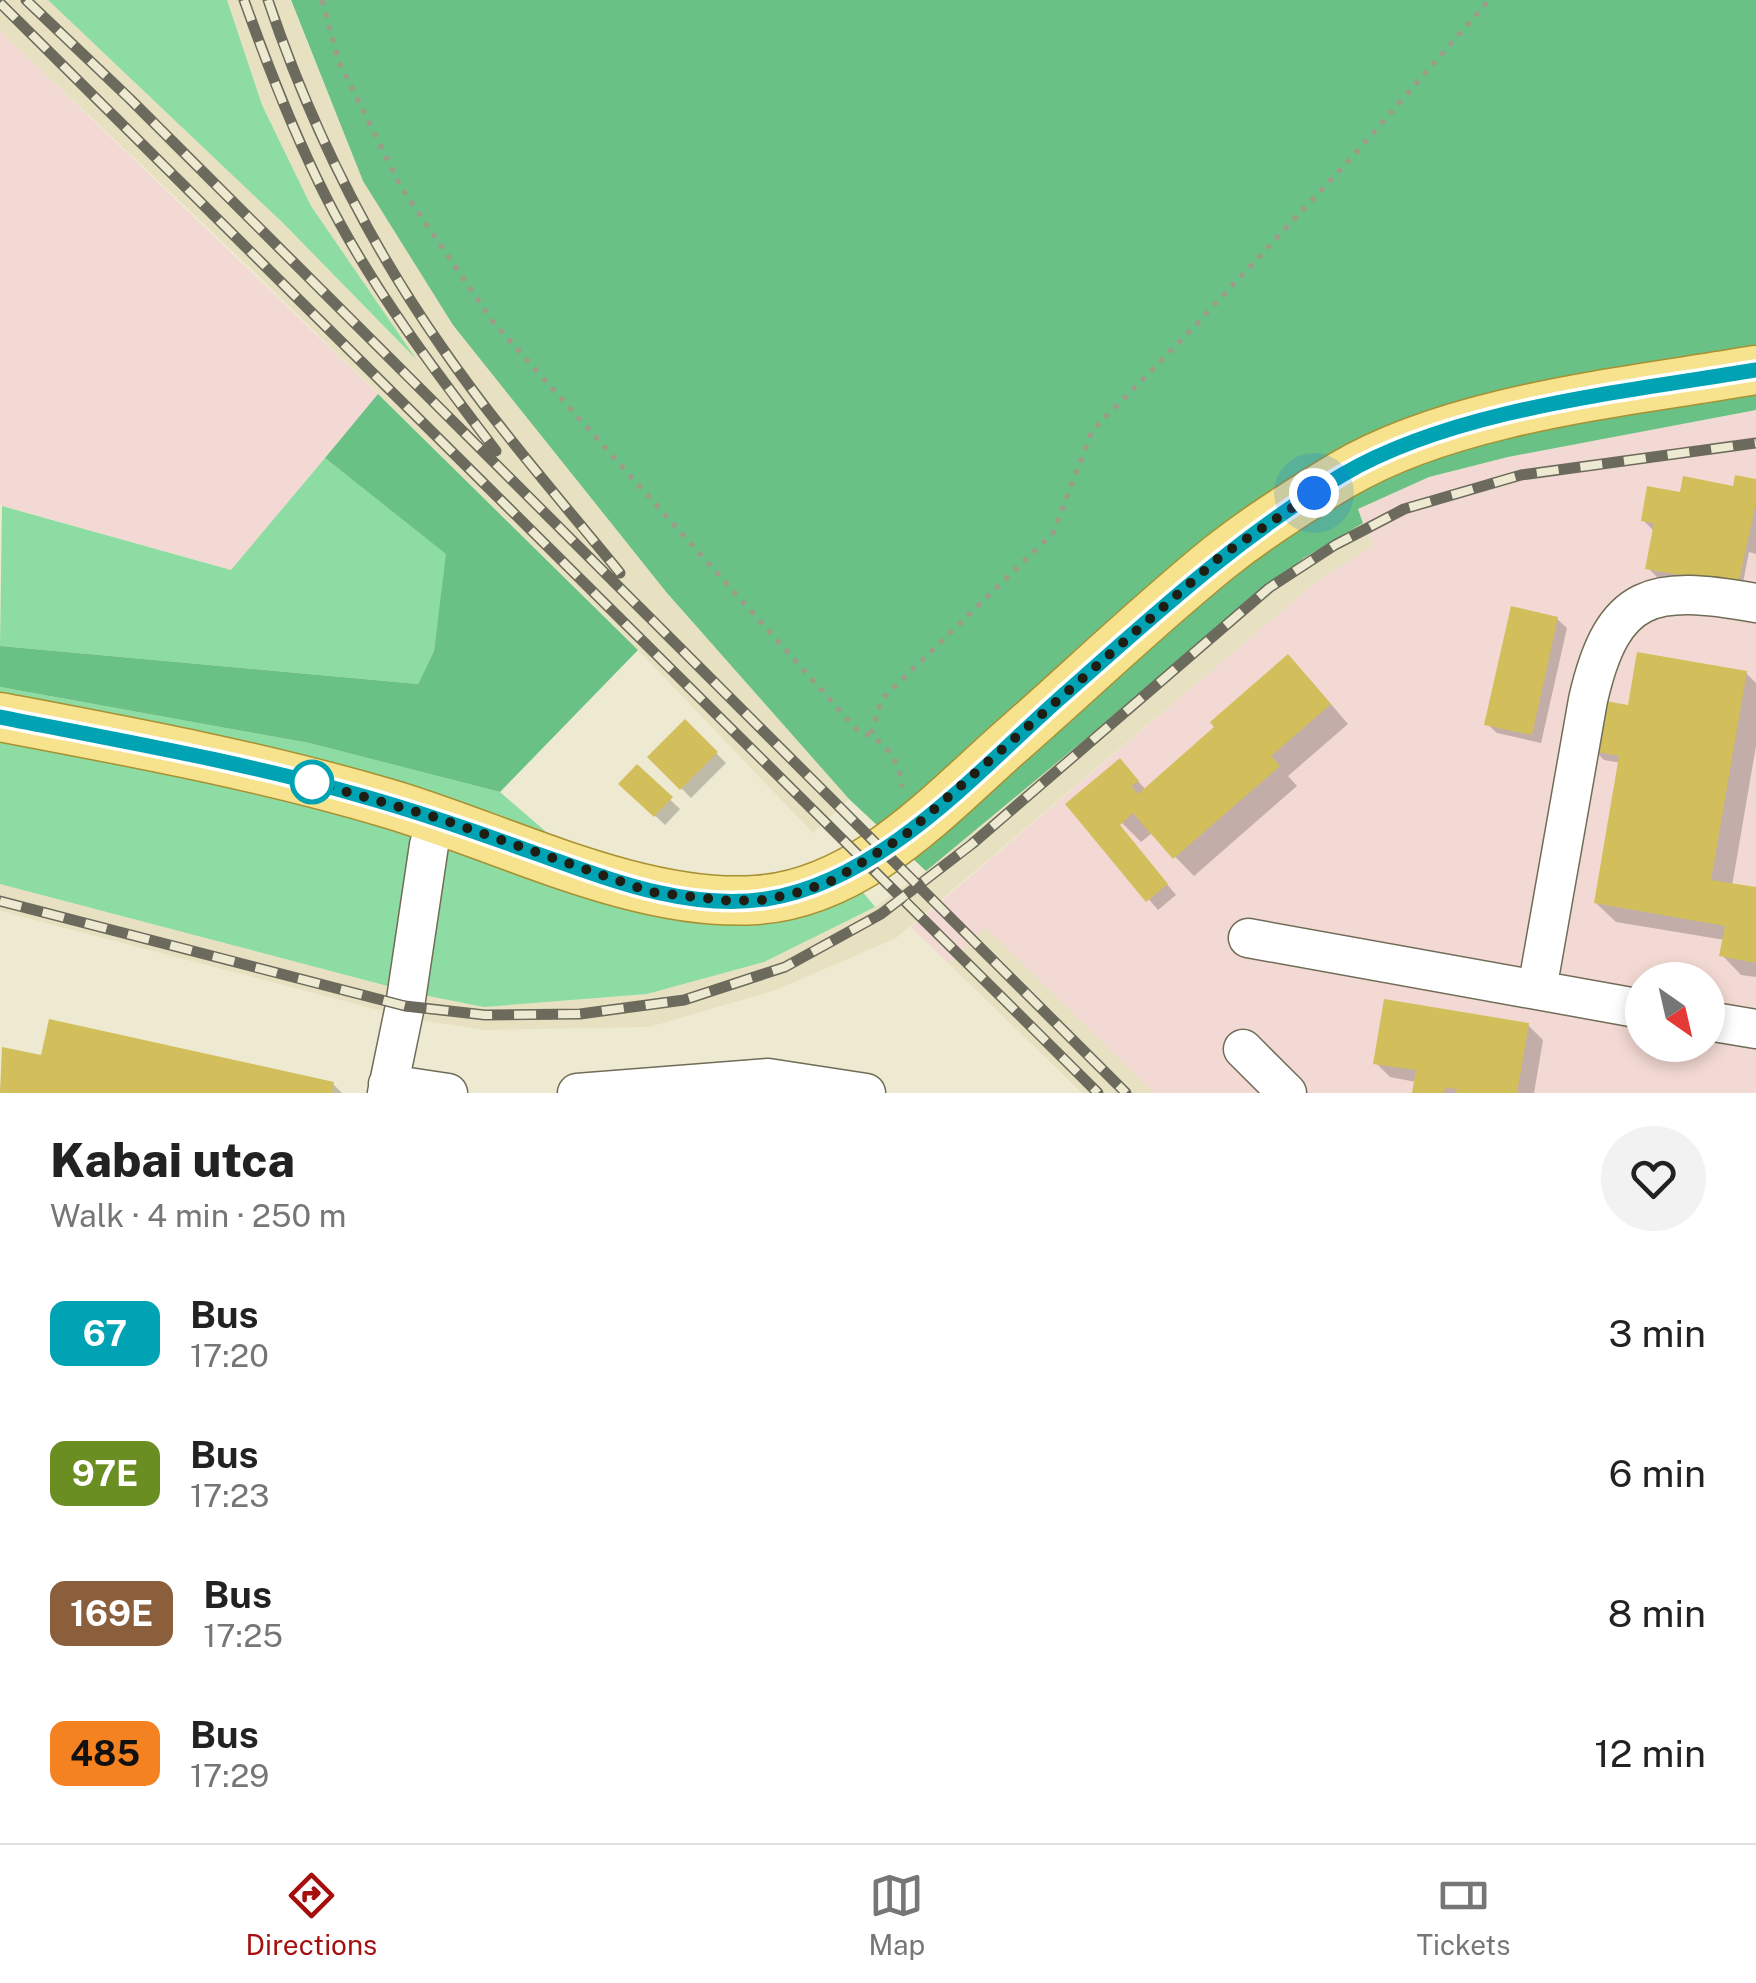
<!DOCTYPE html>
<html lang="en">
<head>
<meta charset="utf-8">
<style>
  body { margin:0; font-family:"Public Sans",sans-serif; background:#f2f2f2; color:#222; height:100vh; display:flex; flex-direction:column; font-size:38px; white-space:nowrap }
  * { box-sizing:border-box; margin:0 }
  p { font-size:32px; color:#767676 }
  .icon { flex:none; width:55px; height:55px; fill:none; stroke:currentColor; stroke-width:2; stroke-linecap:round; stroke-linejoin:round }
  .map { position:relative; height:1093px; overflow:hidden }
  .drawer { display:flex; flex-direction:column; background:#fff; flex:1 }
  .drawer>* { flex:none }
  .badge { padding:0 20px; border-radius:15px; font-size:35px; line-height:65px }
  .needle { width:65px; rotate:146deg }
  .fabs { position:absolute; left:1625px; top:962px; display:grid; gap:20px }
  .fabs a { display:grid; place-items:center; width:100px; height:100px; border-radius:50%; background:#fff; box-shadow:0 5px 15px #0003; font-size:50px }
  .you { position:absolute; width:50px; height:50px; margin:-25px; border:8px solid #fff; border-radius:50%; background:#1a73e8; box-shadow:0 0 0 15px #1a73e833 }
  .map>.badge { position:absolute; translate:-50% -50%; box-shadow:0 0 0 5px #fff }
  .round { display:grid; place-items:center; flex:none; width:105px; height:105px; border-radius:52px; background:#f2f2f2 }
  .head { display:flex; align-items:center; justify-content:space-between; height:170px; padding:0 50px }
  h1 { font-size:48px; font-weight:800; line-height:75px }
  ul { padding:0; list-style:none }
  li { display:flex; align-items:center; gap:30px; height:140px; padding:0 50px }
  li div { flex:1 }
  li b { display:block; font-size:38px }
  li em { font-style:normal }
  li .badge { min-width:110px; font-weight:700; text-align:center }
  .tabs { display:flex; justify-content:space-around; align-items:center; height:140px; border-top:2px solid #e0e0e0; background:#fff; font-size:28px; color:#767676 }
  .tabs a { display:grid; justify-items:center; gap:5px }
  .tabs .on { color:#a5100f }
  .map>svg:first-child { display:block }
</style>
</head>
<body>
<div class="map">
<svg width="1756" height="1093" viewBox="0 0 1756 1093">
  <rect width="100%" height="100%" fill="#eeead2"/>
  <path fill="#f3d9d3" fill-rule="evenodd" d="M0,31L378,394L232,570L0,505Z
    M1756,410V1093H1154L987,929L948,963L911,927L1317,581L1374,545L1358,509L1429,477L1508,457ZM1642,980H1708V1045H1642Z"/>
  <path fill="#e7e1c1" d="M0,0H48L284,224L410,353L311,206L262,105L227,0H290L363,181L667,593L849,799L813,833L619,630L244,262L0,31Z
    M1363,523L1374,545L1317,581L896,938L776,990L649,1027L485,1030L413,1019L0,911V884L418,994L484,1007L647,994L764,962L875,907L925,871L1304,558Z
    M986,928L1154,1093H1082L948,963Z"/>
  <path fill="#8ddca3" d="M48,0H227L262,105L311,206L416,359L284,224Z
    M325,458L447,554L434,651L418,684L0,646L2,506L231,570Z
    M0,687L309,743L500,792L573,855L702,887L800,869L832,854L875,907L764,962L647,994L484,1007L418,994L0,884Z"/>
  <path fill="#6ac185" d="M291,0H1756V410L1508,457L1429,477L1358,509L1363,523L1304,558L926,871L849,799L667,593L453,325L363,181Z
    M378,394L638,650L500,792L309,743L0,687V646L418,684L434,651L446,554L325,458Z"/>
  <path fill="#0003" d="M1756,481V554L1749,552L1742,588L1723,590L1657,577L1648,568L1655,532L1643,520L1682,495L1735,489Z
    M1557,619L1567,628L1541,743L1497,733L1487,724Z
    M1746,673L1756,683V746L1732,886L1756,890V977L1741,975L1722,955L1725,940L1616,922L1596,903L1621,763L1604,760L1594,750L1630,708Z
    M1307,676L1348,724L1288,776L1297,786L1194,876L1152,833L1141,842L1120,821L1117,824L1176,895L1158,910L1068,804L1129,771L1146,790Z
    M685,722L726,763L691,798L651,757Z
    M637,768L680,809L665,825L622,784Z
    M1528,1025L1543,1040L1534,1093H1414L1416,1082L1390,1077L1376,1063Z
    M4,1050L43,1058L333,1084L342,1093H0Z"/>
  <path fill="#d2bf5b" d="M1735,475L1756,479V502L1738,585L1645,569L1654,523L1641,521L1647,486L1680,492L1683,476L1733,486Z
    M1511,606L1558,617L1532,735L1484,725Z
    M1637,652L1747,671L1711,880L1756,887V963L1719,956L1725,926L1594,903L1619,756L1592,751L1600,700L1628,705Z
    M1288,654L1331,704L1271,756L1280,766L1173,859L1133,813L1120,825L1168,884L1146,902L1065,804L1120,758L1139,781L1131,786L1138,794L1214,727L1210,722Z
    M685,719L718,752L680,790L647,757Z
    M637,764L673,797L654,817L618,784Z
    M1384,999L1529,1023L1517,1093H1456L1457,1089L1445,1088L1444,1093H1412L1416,1070L1373,1064Z
    M49,1019L334,1082L332,1093H0L2,1047L41,1055Z"/>
  <g fill="none" stroke-linecap="round" stroke-linejoin="round">
    <g stroke="#706c57" stroke-width="41">
      <path id="minor" d="M1248,938L1642,1009
        M1537,990L1588,700C1613,590 1653,585 1756,603
        M1708,1021L1756,1029
        M1243,1049L1287,1093
        M388,1084L448,1093
        M387,1093L405,1006L429,845L438,818
        M577,1093L768,1078L866,1093"/>
    </g>
    <g stroke="#a89133" stroke-width="51">
      <path id="major" d="M0,717C132,742 262,766 390,804C504,838 638,908 756,900C859,893 935,809 1008,744C1079,682 1147,616 1220,557C1258,527 1300,500 1342,475C1455,408 1627,392 1756,370"/>
    </g>
    <path stroke="#9e9b89" stroke-width="5" stroke-dasharray="5 8" stroke-linecap="butt" d="M322,0L339,62L401,187L493,322L858,731C884,738 900,761 902,787
      M871,734L882,699L1053,533L1092,431L1191,330L1353,156L1489,0"/>
    <use href="#minor" stroke="#fff" stroke-width="38"/>
    <use href="#major" stroke="#f7e28e" stroke-width="48"/>
    <g stroke="#6c6a5c" stroke-width="11">
      <path id="rail" d="M26,0L130,99L1126,1093
        M244,0C268,67 294,134 326,197C372,288 435,371 496,451
        M268,0C309,122 367,240 441,346C495,425 559,498 620,573
        M0,3L1098,1093
        M0,901L405,1006L485,1015L580,1014L684,1000L785,967L881,914L972,844L1269,588L1335,545L1404,509L1521,475L1756,443"/>
    </g>
    <use href="#rail" stroke="#eeead2" stroke-width="8" stroke-dasharray="22" stroke-linecap="butt"/>
  </g>
  <g fill="none" stroke-linecap="round" stroke-linejoin="round">
    <g stroke="#fff" stroke-width="22">
      <path id="line" d="M0,717C122,741 243,762 362,796C419,812 474,831 529,851C604,877 684,911 766,899C880,882 976,773 1059,699C1151,618 1236,538 1342,475C1456,408 1626,392 1756,370"/>
    </g>
    <use href="#line" stroke="#00a3b4" stroke-width="15"/>
    <path stroke="#1f1e15" stroke-width="10" stroke-dasharray="0 18" d="M312,782L438,818L651,892L730,901L763,900L800,892L834,880L904,836L1221,556L1314,493"/>
  </g>
  <circle fill="#fff" stroke="#00a3b4" stroke-width="5" cx="312" cy="782" r="20"/>
</svg>
<div class="fabs">
<a><svg class="needle" viewBox="-14 -14 28 28"><path d="M0-13l5 13h-10z" fill="#e53935"/><path d="M0 13l5-13h-10z" fill="#767676"/></svg></a>
</div>
<div class="you" style="left:1314px;top:493px"></div>
</div>
<section class="drawer">
<div class="head"><div><h1>Kabai utca</h1><p>Walk · 4 min · 250 m</p></div><a class="round"><svg class="icon" aria-label="heart" viewBox="0 0 24 24"><path d="M12 20l-8-8c-3-5 5-10 8-4 3-6 11-1 8 4z"/></svg></a></div>
<ul>
<li><span class="badge" style="background:#00a3b4;color:#fff">67</span><div><b>Bus</b><p>17:20</p></div><em>3 min</em></li>
<li><span class="badge" style="background:#6b8e23;color:#fff">97E</span><div><b>Bus</b><p>17:23</p></div><em>6 min</em></li>
<li><span class="badge" style="background:#8b5e3c;color:#fff">169E</span><div><b>Bus</b><p>17:25</p></div><em>8 min</em></li>
<li><span class="badge" style="background:#f58220;color:#111">485</span><div><b>Bus</b><p>17:29</p></div><em>12 min</em></li>
</ul>
</section>
<nav class="tabs">
<a class="on"><svg class="icon" aria-label="directions" viewBox="0 0 24 24"><path d="M12 3l9 9-9 9-9-9zM9 14v-3h6M13 9l2 2-2 2"/></svg>Directions</a>
<a><svg class="icon" aria-label="map" viewBox="0 0 24 24"><path d="M3 6l6-2 6 2 6-2v14l-6 2-6-2-6 2zM9 4v14M15 6v14"/></svg>Map</a>
<a><svg class="icon" aria-label="tickets" viewBox="0 0 24 24"><path d="M3 7h18v10H3zM15 7v10"/></svg>Tickets</a>
</nav>
</body>
</html>
